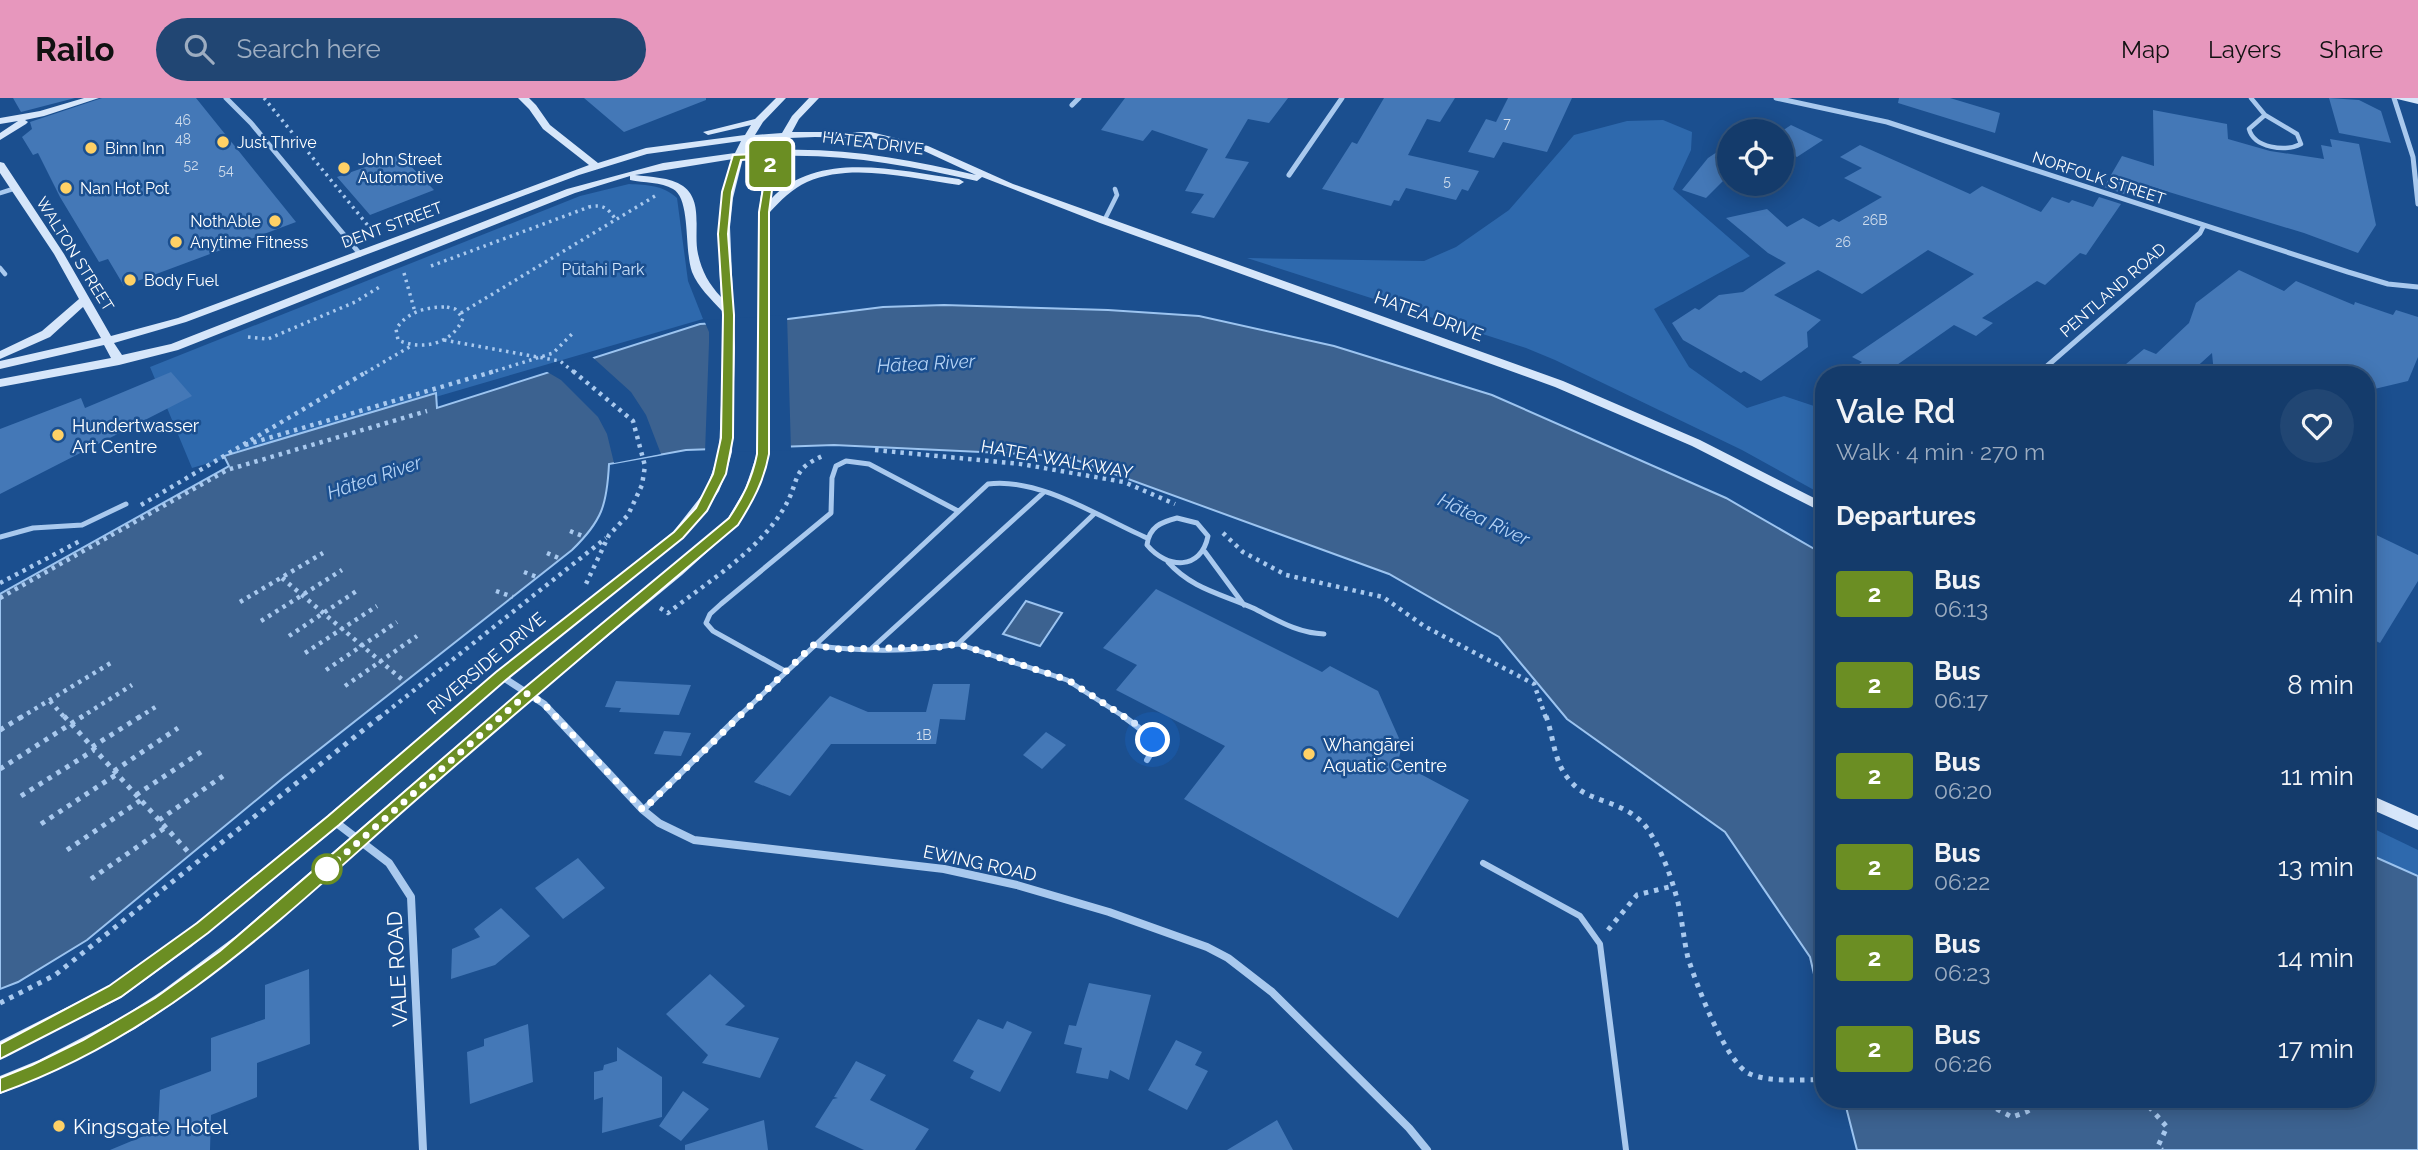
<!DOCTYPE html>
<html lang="en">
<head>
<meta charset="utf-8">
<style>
  body { margin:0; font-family:Raleway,sans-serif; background:#214673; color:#f1f3f6; height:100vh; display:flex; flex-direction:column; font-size:26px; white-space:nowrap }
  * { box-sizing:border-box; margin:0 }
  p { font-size:23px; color:#9dadc1 }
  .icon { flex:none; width:38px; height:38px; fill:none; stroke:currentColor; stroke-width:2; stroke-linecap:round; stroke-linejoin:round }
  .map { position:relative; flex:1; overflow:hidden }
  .panel { position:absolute; left:1815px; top:268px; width:560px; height:742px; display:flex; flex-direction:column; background:#143b6b; border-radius:28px; box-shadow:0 4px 18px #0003,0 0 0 2px #33557e }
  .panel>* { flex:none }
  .badge { padding:0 14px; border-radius:5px; font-size:24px; line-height:46px }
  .fabs { position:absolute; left:1717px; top:21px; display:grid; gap:14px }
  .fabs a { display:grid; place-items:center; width:77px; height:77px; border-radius:50%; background:#143b6b; box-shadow:0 4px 18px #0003,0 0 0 2px #33557e; font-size:35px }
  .you { position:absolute; width:35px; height:35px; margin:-18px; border:5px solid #fff; border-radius:50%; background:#1a73e8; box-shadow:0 0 0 10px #1a73e833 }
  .map>.badge { position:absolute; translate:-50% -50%; box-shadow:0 0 0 4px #fff }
  h2 { padding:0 21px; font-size:26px; line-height:63px }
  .round { display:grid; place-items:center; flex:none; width:74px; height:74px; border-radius:37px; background:#214673 }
  .headline { display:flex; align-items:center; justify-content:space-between; height:119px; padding:0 21px }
  h1 { font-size:33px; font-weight:600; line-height:52px }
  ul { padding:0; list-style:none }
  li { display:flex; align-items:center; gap:21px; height:91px; padding:0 21px }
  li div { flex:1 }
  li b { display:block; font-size:26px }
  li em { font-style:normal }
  li .badge { min-width:77px; font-weight:700; text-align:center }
  header { display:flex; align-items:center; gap:42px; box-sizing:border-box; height:98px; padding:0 35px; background:#e797bd; color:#111 }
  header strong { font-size:33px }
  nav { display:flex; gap:38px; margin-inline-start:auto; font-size:24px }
  .search { width:490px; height:63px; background:#214673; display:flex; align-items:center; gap:18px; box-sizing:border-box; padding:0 24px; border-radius:38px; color:#9dadc1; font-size:26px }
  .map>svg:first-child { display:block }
</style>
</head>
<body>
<header>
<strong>Railo</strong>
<div class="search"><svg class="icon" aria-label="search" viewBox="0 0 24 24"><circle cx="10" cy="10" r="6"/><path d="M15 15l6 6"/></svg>Search here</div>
<nav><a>Map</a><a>Layers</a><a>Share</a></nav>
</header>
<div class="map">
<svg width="2418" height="1052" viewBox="0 0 2418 1052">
  <rect width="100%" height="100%" fill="#1b4f8f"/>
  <path fill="#2e69ad" d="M1663,22L1692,34L1691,52L1673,91L1750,158L1654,211L1689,269L1747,310L1784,298L1817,309L1823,319V397L1742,352L1555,262L1526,250L1247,160L1424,163L1456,149L1509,112L1574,37L1627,23Z
    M629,86C647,87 663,87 677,100L688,183L703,221L192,370L150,269L580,98Z
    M2366,727L2418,752V778L2366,755Z"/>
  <path fill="#3c6290" stroke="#9cc4f0" stroke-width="2" d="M944,207L1108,212L1199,218L1334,248L1492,297L1726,400L1823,456V915L1810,859L1725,734L1567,621L1499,539L1389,476L1065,358L834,347L686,352L609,366C607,407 602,423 572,452L283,680L87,842L18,884L0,891V496L229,368L224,358L436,295L437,310L700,226L788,221L883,209Z
    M1026,503L1062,515L1040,548L1003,536Z
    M2366,755L2418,778V1052H1857L1844,1001H2366Z"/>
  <path fill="#1b4f8f" d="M787,217L791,352L705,355L709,245V234L704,222Z
    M590,257L631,294L646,317L661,356L614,365L607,336L598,319L561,282L544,272Z"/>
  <path fill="#4478b7" d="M13,0H75L21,14Z
    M102,0H196L296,124L124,188L108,161L99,164L60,99L38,55L33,57L22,39L32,31L30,24Z
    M584,0H706V2L624,34Z
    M1125,0H1288L1269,25L1248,21L1225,60L1249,64L1214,120L1191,115L1204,96L1185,93L1208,51L1152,32L1143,43L1101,32Z
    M1384,0H1455L1440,24L1427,21L1408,57L1479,73L1468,93L1462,91L1456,102L1406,90L1399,103L1394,102L1391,108L1322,91L1352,44L1357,46Z
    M1508,0H1572L1547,54L1503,44L1494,60L1468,54L1486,21L1496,24Z
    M1899,0H1950L2000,15L1995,35L1898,5Z
    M2329,0L2359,2L2381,13L2391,45L2339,35Z
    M2153,12L2227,26L2228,41L2270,53L2324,61L2321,47L2332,49L2330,41L2359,46L2376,127L2358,155L2304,135L2136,84L2127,97L2104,89L2122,58L2154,68Z
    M1791,27L1823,42L1797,59L1793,57L1782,64V33Z
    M1729,46V77L1706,100L1682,92L1708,60Z
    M1860,47L1970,96L1982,88L2041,114L2052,99L2069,105L2072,102L2093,109L2099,99L2121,106L2086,157L2080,155L2045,187L2037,183L1982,220L1993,225L1976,238L1954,227L1884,276H1846L1862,264L1852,259L1974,176L1928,152L1862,196L1818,172L1774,197L1821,222L1807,234L1808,249L1761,283L1744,273L1741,275L1683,242L1672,225L1695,210L1699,212L1719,197L1743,194L1786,165L1768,155L1726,120L1767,111L1787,129L1803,120L1819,129L1833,121L1839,124L1882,99L1844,80L1862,70L1840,59Z
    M400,57L434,92L370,117L337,79Z
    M2239,172L2284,193L2296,183L2354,207L2355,204L2393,217L2396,212L2418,219V259L2408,283L2366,293V276H2214L2212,255L2191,274L2196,276H2114L2144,251L2156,256L2189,225L2196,205Z
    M171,274L192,298L0,396V331L81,300L85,310Z
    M2366,432L2418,457V483L2380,545L2366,538Z
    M1156,491L1322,574L1330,568L1378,593L1402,647L1398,664L1469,702L1398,820L1184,701L1225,648L1116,592L1137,567L1103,550Z
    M616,583L691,587L679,617L619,614L621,610L605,609Z
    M933,586H970L965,622L940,621L936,646H831L790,698L754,684L830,598L868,614H926Z
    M664,633L691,635L681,658L654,656Z
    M1046,634L1066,647L1042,671L1023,657Z
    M578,760L605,790L563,821L535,790Z
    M501,810L530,838L495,867L451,881L452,851L480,839L474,831Z
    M309,871L310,946L257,965V999L211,1017L210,1052H110L158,1032L160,992L211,973V940L265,921V887Z
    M710,876L745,908L725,927L779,940L760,980L702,965L708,957L666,916Z
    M1089,885L1151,897L1129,982L1110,972L1108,981L1076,975L1082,950L1064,946L1069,927L1076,928Z
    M978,921L1003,931L1007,923L1032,934L1000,994L970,980L974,973L953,963Z
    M528,926L533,984L470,1006L467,954L484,948V941Z
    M1176,942L1202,954L1195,967L1208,973L1187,1012L1148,992Z
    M617,949L662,979V1019L602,1035L603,999L594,1002V974L603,972L604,967L617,963Z
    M856,963L886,977L870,1002L929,1031L915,1052H864L815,1029L833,1001L838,1000L834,999Z
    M683,993L709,1011L681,1043L659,1028Z
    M764,1022L768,1052H685V1047Z
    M1277,1022L1293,1052H1227Z"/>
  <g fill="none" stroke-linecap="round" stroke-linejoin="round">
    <path stroke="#a9c9ee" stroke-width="3.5" stroke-dasharray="2.5 4.5" stroke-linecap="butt" d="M264,0L374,135
      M431,168L589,109C603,106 608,110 616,122
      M404,175L415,214
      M447,209L455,211L463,220C453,246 422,253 398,242L396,231C408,213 426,209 447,209Z
      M461,215L655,98
      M248,239L268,241L355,204L381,188
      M444,242L560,263L575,275
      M365,275L411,248
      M489,275L553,255L574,234"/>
    <path stroke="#a9c9ee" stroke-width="4.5" stroke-dasharray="3.5 5" stroke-linecap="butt" d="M573,273L633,323L645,368L642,387L628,417L609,437L585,488
      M245,347L495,273
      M875,352L1021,366L1124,384L1175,406
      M141,407L368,273
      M570,433L585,439
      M1223,435L1243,454L1286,477L1383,499L1424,528L1534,586L1546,620
      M547,455L561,461
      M524,474L537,479
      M282,480L405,584
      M0,485L80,443
      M496,493L513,499
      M0,500L227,372L427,313
      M240,504L323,455
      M660,510L668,515C707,484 758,454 784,410C801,382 789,372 825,357
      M261,523L342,472
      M289,538L358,492
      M305,555L377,508
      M326,572L397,524
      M345,588L417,538
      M50,603L65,620
      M20,620L114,563
      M80,620L132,587
      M138,620L157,608
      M379,620L606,440"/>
    <path stroke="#a9c9ee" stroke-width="5" stroke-dasharray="4.5 6" stroke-linecap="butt" d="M64,618L191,757
      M1546,618C1555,643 1553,666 1573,686C1591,706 1629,702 1649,733C1661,752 1670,775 1676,797C1682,817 1683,839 1688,860C1696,885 1726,966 1750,976C1771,985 1801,981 1824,982
      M0,632L23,618
      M92,649L141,618
      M0,671L83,618
      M114,673L178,630
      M136,697L201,654
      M21,698L94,652
      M159,722L223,678
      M41,726L117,676
      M67,752L141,702
      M91,781L166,729
      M1608,832L1637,797L1673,788
      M0,905L55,877L381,618
      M1978,1001L2012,1019L2026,1014L2047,1001
      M2142,1001L2167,1029L2158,1048L2162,1052"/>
    <path stroke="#a9c9ee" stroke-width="4.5" d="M2251,0L2265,17
      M2265,17L2297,36L2301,46C2285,54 2254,50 2249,31Z
      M0,95L16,90
      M1104,123L1117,97L1115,91
      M0,170L5,176"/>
    <path stroke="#a9c9ee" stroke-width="5" d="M1177,420L1197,425L1208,438C1201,473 1167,471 1147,447C1149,429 1161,424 1177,420Z
      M0,439L33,430L82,427L126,406
      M1205,454L1244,507
      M1168,464C1192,491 1222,496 1253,510C1277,522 1297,535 1324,536
      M958,546L1067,582L1126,620
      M813,547C857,554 914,554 958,546L1093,417
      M872,550L1043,395
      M785,573L713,533L706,525L710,516L721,506L831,415L832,380L836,368L846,363L869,366L958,413
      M737,620L988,386C1039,379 1101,420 1147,440"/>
    <path stroke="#a9c9ee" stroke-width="6" d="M1123,618L1150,638L1153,652L1147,662
      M643,712L739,618
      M1483,765L1580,818L1600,846L1626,1052"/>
    <path stroke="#a9c9ee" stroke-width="5" d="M226,0L251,25L360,156
      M1776,0L1887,24L2348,174L2388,186L2418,189
      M2394,0L2413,59L2418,106
      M1072,7L1079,0
      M1289,77L1342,0
      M2039,275L2200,135L2204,127"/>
    <path stroke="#a9c9ee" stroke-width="7" d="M2038,276L2041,273
      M501,578L544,606L557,620"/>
    <path stroke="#a9c9ee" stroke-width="8" d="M555,618L643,712L659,725L694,742L944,771L1017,787L1109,814L1207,849L1228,860L1272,894L1409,1030L1427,1052
      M334,723L389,765L411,799L423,1052"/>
    <path fill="#d6e6fa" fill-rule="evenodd" d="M84,0H99L44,18L25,22L28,24L26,26L0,42V35L18,23L0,26V20L40,13Z
      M518,0H529L536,7L550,27L598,65L646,50L745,37L751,27L708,37L703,34L755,21L776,0H786L763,24L755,37L782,35L792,18L809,0H819L799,21L792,34H871L928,48L1013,86L1563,283L1700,342L1824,405V415L1692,348L1555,289L1100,125L982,79L977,83C912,68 847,56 780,58L774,70L771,101C818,51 899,73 959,81L964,84L959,87C912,81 853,64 807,84C792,91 781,102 769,115V356L758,391L738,426L682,477L537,597L249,847L174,905L135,931L51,975L0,996V978L39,962L122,919L162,893L237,837L526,588L672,470L728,420L745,391L757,356L759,114L764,70L770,58L743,60L733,100L730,129L735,249L732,354L727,372L719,393L705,414L683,440L506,582L339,728L191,849L121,900L0,961V943L109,888L179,839L327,718L496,574L673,434L706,392L719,354L723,260L722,213C711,201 698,189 692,174C684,151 691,101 673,91C661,84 644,85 630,82V78L575,95L178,252L119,267L0,289V281L111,260L104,247L0,271V263L101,240L83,209L50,239L0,261V253L42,233L79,201L54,156L0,75V64L4,65L64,156L111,238L178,220L589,67L543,31L529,11ZM815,39L871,40L922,52L976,77C913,62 848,50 783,52L789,40ZM779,41L773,52L746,54L751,43ZM741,43L735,55L663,65L567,91L171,246L122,257L114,245L186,224L579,77L647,56ZM733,61C716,104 718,153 721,199C709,186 702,174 698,156C693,134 704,103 683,88C670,79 650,79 635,77Z
      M2393,0H2418V6Z
      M2366,695L2418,718V732L2366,709Z"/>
  </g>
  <path fill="#6b8e23" stroke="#fff" stroke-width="2" d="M777,55L769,114V356C764,383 753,403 738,427C630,518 522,609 416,702C286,816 167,936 0,995V980L32,967L83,942L155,900L220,853L523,591L729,420C743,399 752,381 757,356L759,114L768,60L741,62L732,94L728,136L734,217L733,340L726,376L707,413L683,440L506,582L339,727L208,835L121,899L6,958L0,961V946L109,888L197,825L328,718L496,574L674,434L696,410L713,376L721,340L723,217L718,136L722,94L733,57Z"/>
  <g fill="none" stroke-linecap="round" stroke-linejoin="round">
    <path stroke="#fff" stroke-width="7" stroke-dasharray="0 12.6" d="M327,771L323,775L528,595L544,606L643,712L813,547L838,551L941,549L958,546L1068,582L1148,634L1153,642"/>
  </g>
  <g fill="#ffd166" stroke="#1b4f8f" stroke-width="2.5">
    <circle cx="223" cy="44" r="7"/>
    <circle cx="91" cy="50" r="7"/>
    <circle cx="344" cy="70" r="7"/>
    <circle cx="66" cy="90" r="7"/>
    <circle cx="275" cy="123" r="7"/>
    <circle cx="176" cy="144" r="7"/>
    <circle cx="130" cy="182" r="7"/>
    <circle cx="58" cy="337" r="7"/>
    <circle cx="1309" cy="656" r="7"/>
    <circle cx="59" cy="1028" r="7"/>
  </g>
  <circle fill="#fff" stroke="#6b8e23" stroke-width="3.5" cx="327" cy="771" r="14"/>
  <g text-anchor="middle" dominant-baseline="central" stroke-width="5" stroke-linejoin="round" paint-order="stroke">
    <g font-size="14" fill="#d0dded">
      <text x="183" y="22">46</text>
      <text x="1507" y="25">7</text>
      <text x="183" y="41">48</text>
      <text x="191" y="67">52</text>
      <text x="226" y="72">54</text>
      <text x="1447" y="83">5</text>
      <text x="1875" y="122">26B</text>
      <text x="1843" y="144">26</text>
      <text x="924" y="637">1B</text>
    </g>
    <g font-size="16" fill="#fff" stroke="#1b4f8f" text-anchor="start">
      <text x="237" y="44">Just Thrive</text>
      <text x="105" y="50">Binn Inn</text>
      <text x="358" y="61">John Street<tspan x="358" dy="18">Automotive</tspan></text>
      <text x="80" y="90">Nan Hot Pot</text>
      <text x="261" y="123" text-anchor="end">NothAble</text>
      <text x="190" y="144">Anytime Fitness</text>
      <text x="144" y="182">Body Fuel</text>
    </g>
    <g font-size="16" fill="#fff" stroke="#1b4f8f">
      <text transform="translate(873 45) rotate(7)">HATEA DRIVE</text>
      <text transform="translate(2099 80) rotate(18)">NORFOLK STREET</text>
      <text transform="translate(392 127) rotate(-20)">DENT STREET</text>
      <text transform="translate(75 156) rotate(58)">WALTON STREET</text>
      <text transform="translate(2113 192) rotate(-41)">PENTLAND ROAD</text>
    </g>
    <g font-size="16" fill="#cfe3fa" stroke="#1b4f8f">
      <text x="603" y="171">Pūtahi Park</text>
    </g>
    <g font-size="18" fill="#fff" stroke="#1b4f8f">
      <text transform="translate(1429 218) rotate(20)">HATEA DRIVE</text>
      <text transform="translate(1057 361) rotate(10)">HATEA WALKWAY</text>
      <text transform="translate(486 565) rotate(-40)">RIVERSIDE DRIVE</text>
      <text transform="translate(980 765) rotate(12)">EWING ROAD</text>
    </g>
    <g font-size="18" fill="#fff" stroke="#1b4f8f" text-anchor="start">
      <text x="72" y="327">Hundertwasser<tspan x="72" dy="21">Art Centre</tspan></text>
      <text x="1323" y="646">Whangārei<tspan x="1323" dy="21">Aquatic Centre</tspan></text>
    </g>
    <g font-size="19" font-style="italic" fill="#b5d3f5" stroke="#1b4f8f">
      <text transform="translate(926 265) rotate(-3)">Hātea River</text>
      <text transform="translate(374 379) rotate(-19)">Hātea River</text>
      <text transform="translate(1484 421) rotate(25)">Hātea River</text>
    </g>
    <g font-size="21" fill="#fff" stroke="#1b4f8f">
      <text transform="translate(397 871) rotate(-93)">VALE ROAD</text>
    </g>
    <g font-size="21" fill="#fff" stroke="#1b4f8f" text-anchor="start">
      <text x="73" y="1028">Kingsgate Hotel</text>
    </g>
  </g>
</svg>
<div class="fabs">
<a><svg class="icon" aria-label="locate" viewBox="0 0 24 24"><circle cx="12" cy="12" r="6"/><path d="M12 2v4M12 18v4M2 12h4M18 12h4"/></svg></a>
</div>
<div class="you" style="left:1153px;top:642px"></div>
<b class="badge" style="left:770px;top:66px;background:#6b8e23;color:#fff">2</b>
<section class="panel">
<div class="headline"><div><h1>Vale Rd</h1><p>Walk · 4 min · 270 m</p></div><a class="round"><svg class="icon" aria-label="heart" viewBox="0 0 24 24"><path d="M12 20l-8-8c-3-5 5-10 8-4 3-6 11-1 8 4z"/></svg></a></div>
<h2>Departures</h2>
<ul>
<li><span class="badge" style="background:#6b8e23;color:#fff">2</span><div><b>Bus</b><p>06:13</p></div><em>4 min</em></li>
<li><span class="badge" style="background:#6b8e23;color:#fff">2</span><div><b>Bus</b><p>06:17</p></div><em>8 min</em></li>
<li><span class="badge" style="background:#6b8e23;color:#fff">2</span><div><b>Bus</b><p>06:20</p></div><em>11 min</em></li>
<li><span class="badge" style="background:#6b8e23;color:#fff">2</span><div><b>Bus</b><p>06:22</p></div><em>13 min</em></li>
<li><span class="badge" style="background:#6b8e23;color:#fff">2</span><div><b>Bus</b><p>06:23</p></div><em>14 min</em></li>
<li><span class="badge" style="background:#6b8e23;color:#fff">2</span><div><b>Bus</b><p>06:26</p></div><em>17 min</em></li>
</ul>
</section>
</div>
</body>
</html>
